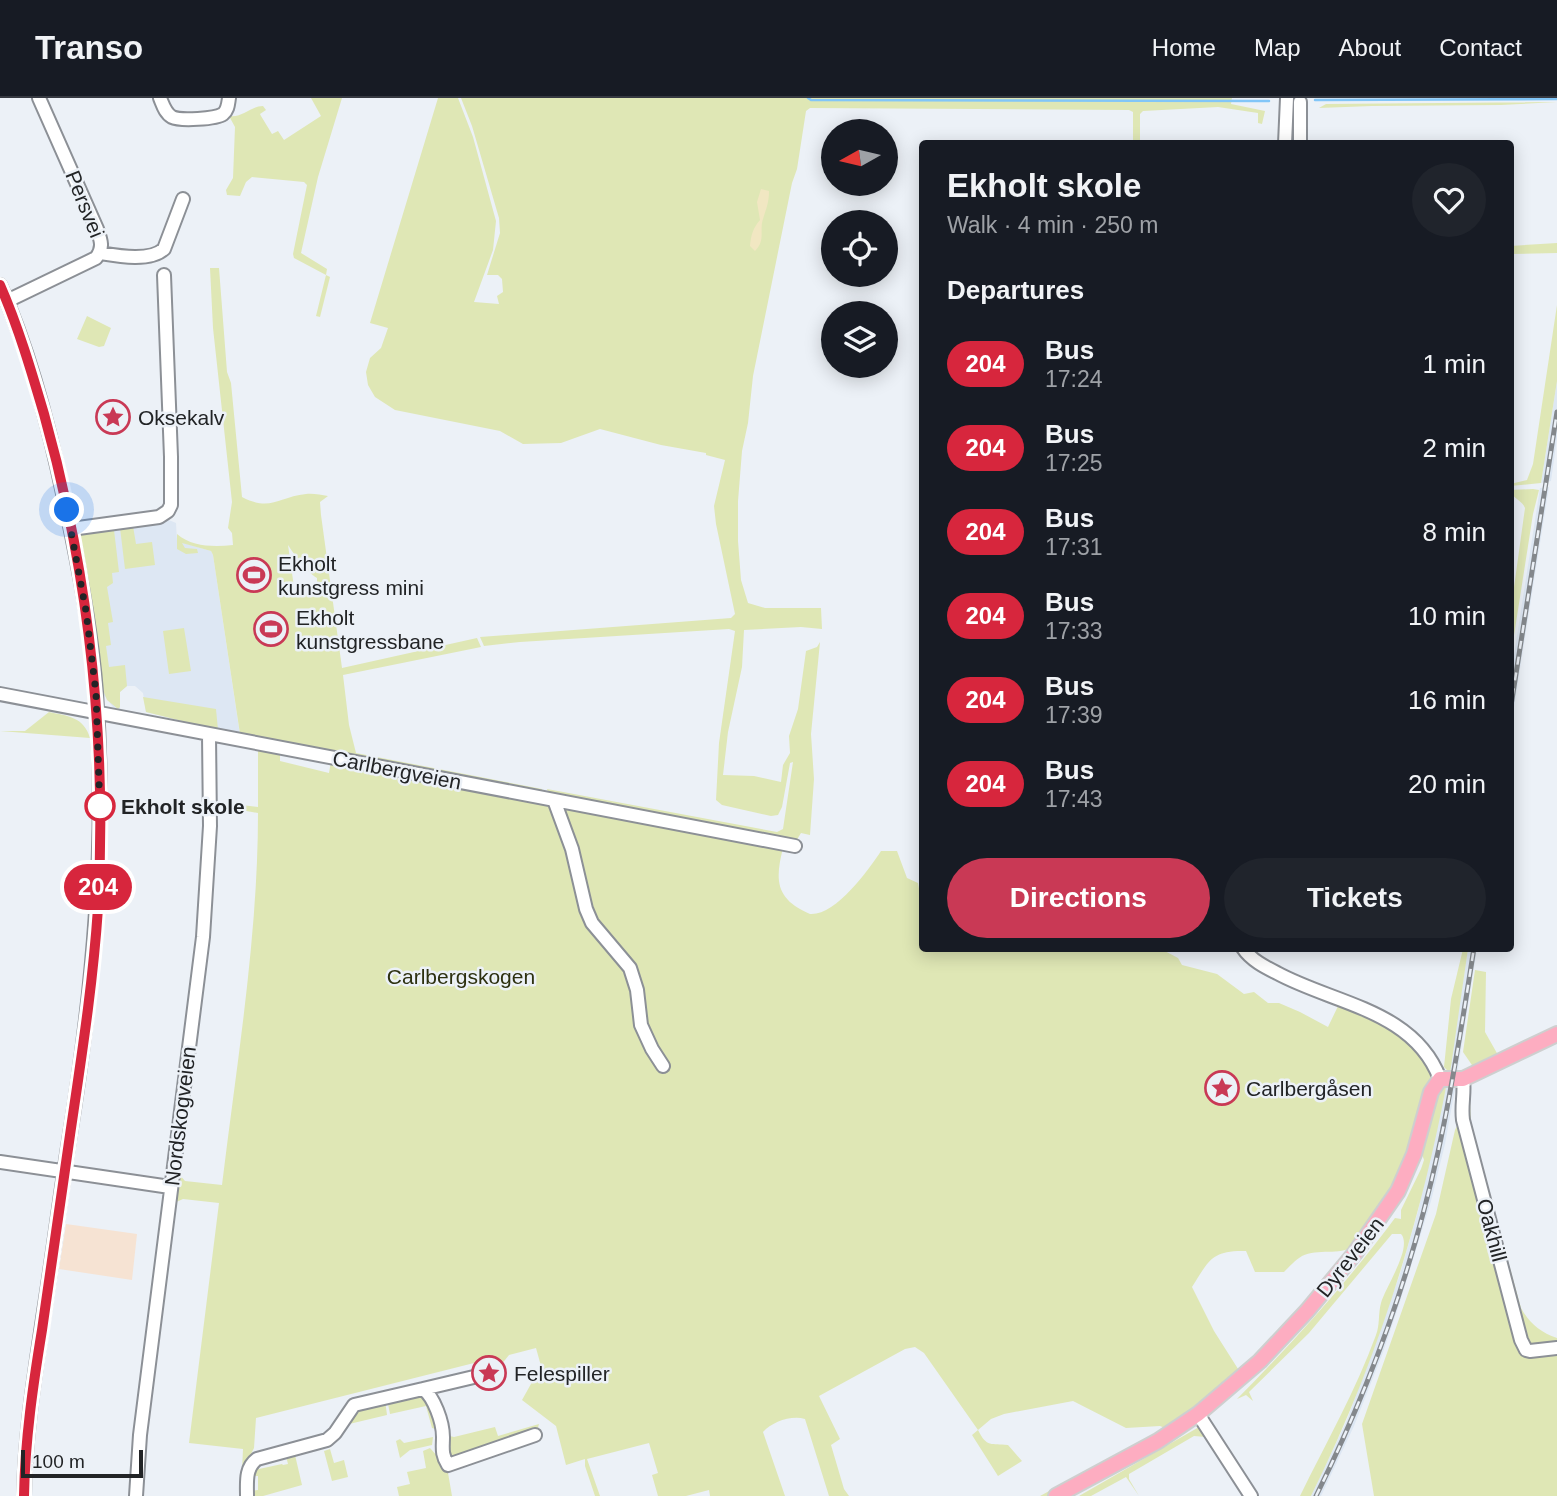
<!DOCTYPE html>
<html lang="en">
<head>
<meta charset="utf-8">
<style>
  body { margin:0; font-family:Helvetica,sans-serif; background:#20242c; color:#f1f3f6; height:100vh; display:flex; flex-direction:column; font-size:26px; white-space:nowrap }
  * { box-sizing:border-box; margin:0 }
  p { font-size:23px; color:#9ea1a6 }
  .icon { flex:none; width:38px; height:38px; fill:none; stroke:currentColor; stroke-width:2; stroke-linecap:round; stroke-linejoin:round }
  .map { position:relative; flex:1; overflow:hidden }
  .panel { position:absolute; left:919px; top:42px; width:595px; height:812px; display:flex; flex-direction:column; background:#171b24; border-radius:7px; box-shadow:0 4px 18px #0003 }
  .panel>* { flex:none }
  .badge { padding:0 14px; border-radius:23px; font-size:24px; line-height:46px }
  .needle { width:46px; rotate:262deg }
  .controls { position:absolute; left:821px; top:21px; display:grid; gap:14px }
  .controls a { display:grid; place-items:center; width:77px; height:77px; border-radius:50%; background:#171b24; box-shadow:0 4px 18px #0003; font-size:35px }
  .scale { position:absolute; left:21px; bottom:18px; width:122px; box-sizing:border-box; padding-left:7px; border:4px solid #222426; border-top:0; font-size:19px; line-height:24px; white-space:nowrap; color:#222426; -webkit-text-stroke:5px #ecf1f7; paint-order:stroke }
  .you { position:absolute; width:35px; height:35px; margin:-18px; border:5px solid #fff; border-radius:50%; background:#1a73e8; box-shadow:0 0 0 10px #1a73e833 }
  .map>.badge { position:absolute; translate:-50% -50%; box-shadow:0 0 0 4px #fff }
  h2 { padding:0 28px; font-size:26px; line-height:63px }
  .round { display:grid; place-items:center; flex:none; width:74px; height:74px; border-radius:37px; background:#20242c }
  .headline { display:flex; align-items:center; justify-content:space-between; height:119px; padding:0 28px }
  h1 { font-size:33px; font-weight:800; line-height:52px }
  .action { display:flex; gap:14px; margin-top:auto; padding:14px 28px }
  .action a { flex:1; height:80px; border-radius:42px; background:#c93955; color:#fff; font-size:28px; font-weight:800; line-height:80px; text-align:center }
  .action a+a { background:#20242c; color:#f1f3f6 }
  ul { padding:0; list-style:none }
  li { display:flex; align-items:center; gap:21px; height:84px; padding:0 28px }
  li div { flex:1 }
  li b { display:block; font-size:26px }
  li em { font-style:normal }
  li .badge { min-width:77px; font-weight:700; text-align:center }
  header { display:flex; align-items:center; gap:42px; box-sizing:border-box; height:98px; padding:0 35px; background:#171b24; border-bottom:2px solid #363941 }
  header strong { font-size:33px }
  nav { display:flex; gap:38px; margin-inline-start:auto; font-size:24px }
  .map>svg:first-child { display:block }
</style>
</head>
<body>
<header>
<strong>Transo</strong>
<nav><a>Home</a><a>Map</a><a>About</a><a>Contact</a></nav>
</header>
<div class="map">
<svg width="1557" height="1398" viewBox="0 0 1557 1398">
  <rect width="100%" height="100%" fill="#ecf1f7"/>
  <path fill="#f6e3d3" d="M66,1126L137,1136L132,1182L59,1171Z"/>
  <path fill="#dde7f3" d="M1557,283V340L1551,383L1541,385Z
    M1549,389L1522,558L1510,635V583L1516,544L1540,390Z
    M166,421L176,425L177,443L211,453L213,457L240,637L146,614L143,595L135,588H127L120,594V611L113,609L104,597L81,436Z
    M1468,851H1477L1457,977L1450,975V968Z
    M1447,984L1456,985L1445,1046L1431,1103L1399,1207L1382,1257L1354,1328L1321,1398H1311L1347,1322L1400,1176L1418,1113Z"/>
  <path fill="#dfe7b5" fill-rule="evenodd" d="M311,0H342L318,79L301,155L327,171L326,177L330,179L320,219L316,218L326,177L294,160L293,156L307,87L304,84L252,79L246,84L240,98L227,97L226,92L233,80L235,29L229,18C243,20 251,8 263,8L266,12L260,16L261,18L272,36L278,33L284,42L321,18Z
    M438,0H458L473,39L496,123L493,152L474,204L499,206L497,198L503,194L502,181L498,177H487L500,135L499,120L472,28L461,0H1232L1231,6L1265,13L1262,26L1258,25V15L1218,9L1143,13L1140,16V45L1133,46V14L1129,12L810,10L806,13L797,71L792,85L753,278L748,325L742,353L738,403V443L741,482L748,505L765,510H821L822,531L801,529L744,532L742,569L728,634L723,677L754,678L781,684L783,667L790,655L789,638L798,611L806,553L817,549L820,544L811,636L814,681L810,737L801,735L795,745L549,697L547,691L777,734L783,731L793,664L790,665L782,709L778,717L771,718L722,707L716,702L719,645L735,533L729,531L520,544L484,548L480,539L731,520L735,516L716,426L714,408L725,362L706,357V355L661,347L600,331L561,345L523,346L500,333L395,312L375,299L368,287L366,274L370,260L381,250L388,230L370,225Z
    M1557,4L1501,7L1372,8L1319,10L1326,6Z
    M1557,145V155L1510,156V148Z
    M210,170H219L227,274L231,285L242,399C271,414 278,399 306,396C313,395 321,397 328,398L320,404L321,417L342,570L477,540L481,549L343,577L349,627L356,655L542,691L543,697L240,636L213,457L211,453L182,445L185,450L197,451L198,455L186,456L177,451V436C192,449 214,449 233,447L232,435L228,430L232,404L213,230ZM288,447C293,455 307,474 317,480V491L314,497L313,494L295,496Z
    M1557,207V283L1541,385L1510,388V386L1527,382L1533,366Z
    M87,218L111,230L104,248L99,249L77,241Z
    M1533,391L1539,392L1533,416L1510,563V518L1525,410C1522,402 1514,402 1510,392Z
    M133,428L136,446L152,444L155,467L125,471L120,430Z
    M111,430L114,432L119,474L112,475L113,485L107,489L113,524L108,525L111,547L106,548L109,569L125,567L127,588L120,594V609L118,611L107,602L102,590L93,512L80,439L81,436Z
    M184,530L191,573L169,576L163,533Z
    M143,599L216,611L218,632L146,614Z
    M49,614C68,618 84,619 90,640L0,633H25Z
    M258,646L280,652V663L329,675L331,663L783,750C775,782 775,801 810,816C835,818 868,773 881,753H897L907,780L918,785L922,807V850L1161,851L1178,860L1182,867L1217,876L1244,896L1254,894L1268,905H1279L1300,914L1328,929L1340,904L1361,912L1414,947L1433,977L1402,1077L1354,1148C1339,1158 1318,1150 1302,1158C1295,1162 1289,1169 1284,1174H1255L1246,1153C1212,1152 1209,1162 1192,1189L1214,1233L1240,1274L1163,1335L1048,1398H1040L1165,1330L1160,1328L1126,1330L1073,1303L1004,1316L991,1321L978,1332C987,1350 991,1345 1008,1347L1022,1363L998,1378L972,1337L978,1332L924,1255L915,1249L905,1251L819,1298L840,1341L831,1347L844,1391L849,1398H829L805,1321C791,1317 772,1324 763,1334L785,1398H710L709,1392L686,1398H658L652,1377L658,1375L649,1345L587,1361L600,1398H595L585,1368V1361L566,1367L556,1328L522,1302L541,1268L536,1250L509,1257L493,1277L492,1264L489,1265L491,1277L479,1275L474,1265L256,1320L254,1350L245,1368L241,1393L243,1351L189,1345L219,1105L183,1101L174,1105L179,1076L185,1083L222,1087C237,963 258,839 258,715L230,710L229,715L222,714L225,709L214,706L216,701V704L258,709Z
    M1463,851H1468L1450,975L1444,969L1451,901Z
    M1475,872L1486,874L1485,934L1498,957L1474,970L1463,954Z
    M1447,984C1420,1127 1376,1267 1311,1398H1300C1326,1345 1356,1292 1376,1237C1380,1227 1378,1216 1381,1205C1385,1190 1413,1149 1401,1136H1392L1309,1235L1249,1294L1253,1303L1246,1297L1237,1301C1294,1243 1347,1185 1395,1120L1401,1121V1112L1421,1071L1424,1062L1420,1050L1433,999Z
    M1470,1002L1471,1029L1521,1210C1530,1226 1540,1234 1557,1240V1398H1374L1362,1326L1436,1116L1455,1032Z
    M424,1296L439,1332L432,1330L426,1308L390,1316L387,1301Z
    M385,1302L387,1317L345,1327L351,1313Z
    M539,1326L537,1333L450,1361L445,1337L454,1339L495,1329L498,1338Z
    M1199,1329L1206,1339L1194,1338L1129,1376V1381L1139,1398L1126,1379L1091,1398H1079Z
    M433,1339L432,1347L410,1352L400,1360L396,1343L400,1341L404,1345Z
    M430,1350L447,1369L452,1398H399L397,1389L410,1386L407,1374L426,1370L423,1353Z
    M330,1351L334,1365L344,1362L348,1379L332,1383L324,1353Z
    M295,1357L302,1387L263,1398H251V1393L258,1392V1378H252L257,1365L259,1371L282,1366L283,1367L288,1366L286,1358Z"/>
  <path fill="#f1e7c2" d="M761,91L769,93C769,105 766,111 763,121C759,133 766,142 755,153L750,148C751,137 753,130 760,122L757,104Z"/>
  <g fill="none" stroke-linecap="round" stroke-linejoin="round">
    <path stroke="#82c6f8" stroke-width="2.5" d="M808,0L811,2L1269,3
      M1315,2L1557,1"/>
    <g stroke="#8c9096" stroke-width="16">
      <path id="minor" d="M160,0C163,7 165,15 172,19C180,23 216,21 223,16C228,12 228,6 229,0
        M1300,4V46
        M1285,46L1287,0
        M100,155C118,158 150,164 164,151L183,101
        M0,187C30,254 49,328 64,400C78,463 91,529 96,594C107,746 93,894 69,1043C60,1100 53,1157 44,1214C35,1275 25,1336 24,1398
        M7,203L96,160C104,150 101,142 97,131L39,0
        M71,431L159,419L168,413L171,407V359L164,177
        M0,596L795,748
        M554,702L572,751L586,811L592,825L630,870L637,892L641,927L652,951L663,968
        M1243,850C1251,862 1265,869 1277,875C1334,906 1414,912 1440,981
        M1463,981C1465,995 1461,1007 1463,1022L1521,1242L1526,1252L1530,1253L1557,1250
        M0,1064L170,1089
        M423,1291L478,1278
        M1198,1316L1251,1398
        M136,1398L140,1337L203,839L210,728L209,637
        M247,1398C247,1384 245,1370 257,1361L327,1342L335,1335L354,1307L423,1291C434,1299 443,1324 443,1339C443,1350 441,1356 448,1367L535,1337"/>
    </g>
    <g stroke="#cecfcf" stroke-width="18">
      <path id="major" d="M1056,1398L1158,1343L1198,1316L1260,1263L1307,1213L1355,1155L1398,1093L1414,1056L1431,994L1440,981H1463L1557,936"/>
    </g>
    <use href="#minor" stroke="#fff" stroke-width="12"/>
    <use href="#major" stroke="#fdadc1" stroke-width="14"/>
    <g stroke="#84888c" stroke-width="5">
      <path id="rail" d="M1510,614L1557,314
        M1316,1398C1370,1289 1412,1173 1438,1054C1453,987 1463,919 1474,850"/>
    </g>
    <use href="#rail" stroke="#ecf1f7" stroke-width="2.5" stroke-dasharray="8" stroke-linecap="butt"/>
  </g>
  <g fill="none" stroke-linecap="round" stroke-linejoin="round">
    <g stroke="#fff" stroke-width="16">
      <path id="line" d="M0,187C18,228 31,272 44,316C89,476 107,644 98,810C93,886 81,962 70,1037C61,1102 51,1167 42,1232C33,1287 25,1342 24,1398"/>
    </g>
    <use href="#line" stroke="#d7263d" stroke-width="10"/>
    <path stroke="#222426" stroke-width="7" stroke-dasharray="0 12.6" d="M67,412L86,513L96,595L100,714V708"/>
  </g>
  <defs>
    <g id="sight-ring" transform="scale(1.75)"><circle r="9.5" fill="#ecf1f7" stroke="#c93955" stroke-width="1.5"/><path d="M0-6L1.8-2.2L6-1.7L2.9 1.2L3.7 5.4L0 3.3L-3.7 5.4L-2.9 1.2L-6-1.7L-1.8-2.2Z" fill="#c93955"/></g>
    <g id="stadium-ring" transform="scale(1.75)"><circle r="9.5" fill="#ecf1f7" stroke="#c93955" stroke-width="1.5"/><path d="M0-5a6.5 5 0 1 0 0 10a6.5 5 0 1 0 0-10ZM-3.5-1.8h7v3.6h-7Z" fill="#c93955"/></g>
  </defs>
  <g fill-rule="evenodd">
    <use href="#sight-ring" x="113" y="319"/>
    <use href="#stadium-ring" x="254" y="477"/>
    <use href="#stadium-ring" x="271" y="531"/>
    <use href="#sight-ring" x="1222" y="990"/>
    <use href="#sight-ring" x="489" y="1275"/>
  </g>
  <circle fill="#fff" stroke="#d7263d" stroke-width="3.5" cx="100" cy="708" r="14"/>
  <g text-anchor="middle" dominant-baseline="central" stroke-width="5" stroke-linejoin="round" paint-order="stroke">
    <g font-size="21" fill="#222426" stroke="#ecf1f7">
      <text transform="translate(85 106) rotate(68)">Persvei</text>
      <text transform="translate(397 672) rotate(11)">Carlbergveien</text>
      <text transform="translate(180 1018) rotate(-83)">Nordskogveien</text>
      <text transform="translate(1492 1132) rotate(75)">Oakhill</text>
      <text transform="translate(1350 1159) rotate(-52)">Dyreveien</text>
    </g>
    <g font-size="21" fill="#222426" stroke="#ecf1f7" text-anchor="start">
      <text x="138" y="319">Oksekalv</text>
      <text x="278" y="465">Ekholt<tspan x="278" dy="24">kunstgress mini</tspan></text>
      <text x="296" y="519">Ekholt<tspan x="296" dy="24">kunstgressbane</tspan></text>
      <text x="1246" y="990">Carlbergåsen</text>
      <text x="514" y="1275">Felespiller</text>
    </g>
    <g font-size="21" font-weight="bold" fill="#222426" stroke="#ecf1f7" text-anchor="start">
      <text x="121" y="708">Ekholt skole</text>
    </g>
    <g font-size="21" fill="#2d3110" stroke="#ecf1f7">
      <text x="461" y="878">Carlbergskogen</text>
    </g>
  </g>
</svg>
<div class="controls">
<a><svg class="needle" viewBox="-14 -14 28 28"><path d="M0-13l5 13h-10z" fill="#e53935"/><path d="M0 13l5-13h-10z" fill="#9ea1a6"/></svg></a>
<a><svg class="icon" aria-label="locate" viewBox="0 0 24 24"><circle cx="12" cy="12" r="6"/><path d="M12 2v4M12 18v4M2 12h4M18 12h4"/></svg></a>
<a><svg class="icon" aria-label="layers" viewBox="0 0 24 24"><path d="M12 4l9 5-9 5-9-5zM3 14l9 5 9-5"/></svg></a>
</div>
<div class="scale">100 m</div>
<div class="you" style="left:67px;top:412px"></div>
<b class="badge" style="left:98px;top:789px;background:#d7263d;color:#fff">204</b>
<section class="panel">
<div class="headline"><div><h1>Ekholt skole</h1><p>Walk · 4 min · 250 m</p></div><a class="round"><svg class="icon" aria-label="heart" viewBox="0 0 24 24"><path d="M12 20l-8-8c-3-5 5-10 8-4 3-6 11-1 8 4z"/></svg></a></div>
<h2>Departures</h2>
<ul>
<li><span class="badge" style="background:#d7263d;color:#fff">204</span><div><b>Bus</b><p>17:24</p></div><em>1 min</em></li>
<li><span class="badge" style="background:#d7263d;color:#fff">204</span><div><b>Bus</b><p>17:25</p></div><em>2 min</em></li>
<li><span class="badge" style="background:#d7263d;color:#fff">204</span><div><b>Bus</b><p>17:31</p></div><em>8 min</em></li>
<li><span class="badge" style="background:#d7263d;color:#fff">204</span><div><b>Bus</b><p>17:33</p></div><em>10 min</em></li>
<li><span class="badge" style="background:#d7263d;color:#fff">204</span><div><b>Bus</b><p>17:39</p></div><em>16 min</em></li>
<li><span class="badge" style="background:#d7263d;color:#fff">204</span><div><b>Bus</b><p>17:43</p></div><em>20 min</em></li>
</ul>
<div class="action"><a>Directions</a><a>Tickets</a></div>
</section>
</div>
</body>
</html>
